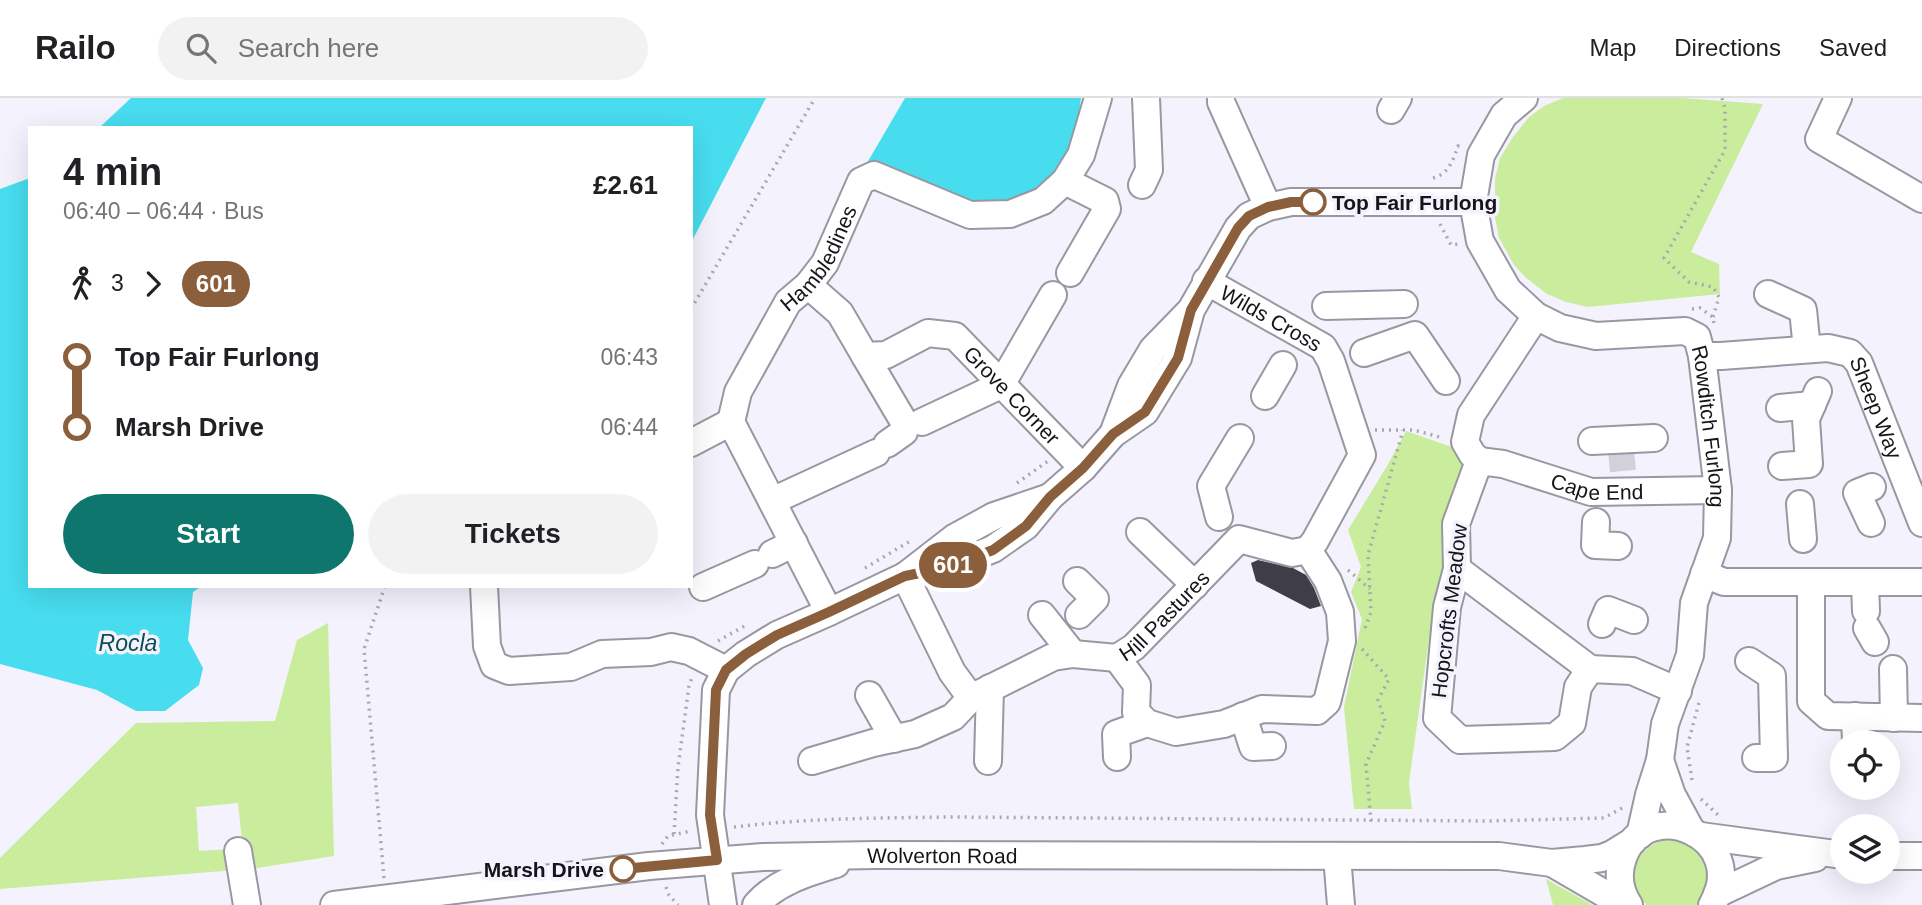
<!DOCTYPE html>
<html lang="en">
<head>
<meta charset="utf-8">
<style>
  body { margin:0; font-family:Arial,sans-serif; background:#f2f2f2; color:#202124; height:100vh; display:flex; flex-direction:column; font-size:26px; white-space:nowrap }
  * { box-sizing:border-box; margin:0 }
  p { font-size:23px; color:#757577 }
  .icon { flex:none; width:38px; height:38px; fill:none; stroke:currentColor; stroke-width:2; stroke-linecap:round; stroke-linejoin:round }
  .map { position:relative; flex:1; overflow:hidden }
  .side { position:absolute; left:28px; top:28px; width:665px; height:462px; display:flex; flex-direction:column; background:#fff; border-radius:0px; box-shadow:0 7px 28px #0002 }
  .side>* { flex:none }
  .badge { padding:0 14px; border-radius:23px; font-size:24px; line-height:46px }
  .controls { position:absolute; left:1830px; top:632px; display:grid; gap:14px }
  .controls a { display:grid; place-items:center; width:70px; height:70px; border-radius:50%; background:#fff; box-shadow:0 7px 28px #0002; font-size:35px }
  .map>.badge { position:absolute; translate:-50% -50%; box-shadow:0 0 0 4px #fff }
  .legs { display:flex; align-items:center; gap:10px; height:77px; padding:0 35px; font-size:23px }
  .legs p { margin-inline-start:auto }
  .headline { display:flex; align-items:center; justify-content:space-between; height:119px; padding:0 35px }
  h1 { font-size:38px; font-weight:600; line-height:52px }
  .cta { display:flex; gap:14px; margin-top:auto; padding:14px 35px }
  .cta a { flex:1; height:80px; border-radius:42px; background:#0f766e; color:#fff; font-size:28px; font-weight:600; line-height:80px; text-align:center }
  .cta a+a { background:#f2f2f2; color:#202124 }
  ul { padding:0 35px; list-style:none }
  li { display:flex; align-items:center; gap:24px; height:70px; font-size:26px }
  li i { display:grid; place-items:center; width:10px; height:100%; margin:0 9px; background:currentColor }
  li i::after { content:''; width:18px; height:18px; margin:-9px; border:5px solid; border-radius:50%; background:#fff }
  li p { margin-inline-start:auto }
  li:first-child i { background:linear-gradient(#0000 50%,currentColor 0) }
  li:last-child i { background:linear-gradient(currentColor 50%,#0000 0) }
  header { display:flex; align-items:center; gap:42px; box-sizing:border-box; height:98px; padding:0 35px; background:#fff; border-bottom:2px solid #e0e0e0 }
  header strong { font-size:33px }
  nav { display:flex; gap:38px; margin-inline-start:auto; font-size:24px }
  .search { width:490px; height:63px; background:#f2f2f2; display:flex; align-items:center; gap:18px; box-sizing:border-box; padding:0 24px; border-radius:38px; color:#757577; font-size:26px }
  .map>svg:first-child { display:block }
</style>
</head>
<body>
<header>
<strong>Railo</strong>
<div class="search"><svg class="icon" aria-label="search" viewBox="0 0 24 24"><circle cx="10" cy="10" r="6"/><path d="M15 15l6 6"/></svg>Search here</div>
<nav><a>Map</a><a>Directions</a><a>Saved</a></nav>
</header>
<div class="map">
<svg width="1922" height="807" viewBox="0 0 1922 807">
  <rect width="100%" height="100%" fill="#f3f2fd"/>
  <path fill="#caed9d" d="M1563,0H1682L1763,6L1691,154L1719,166L1720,196L1588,209L1566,204L1547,196L1525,179L1514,167L1499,140L1495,120V81L1500,60L1513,39L1529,19L1544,8Z
    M1406,333L1472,356L1435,499L1409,684L1412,711H1354L1344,609L1362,521L1351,494L1361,469L1348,432L1387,368Z
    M328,525L334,758L245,772L238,705L196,709L199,753L233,751L236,772L0,791V760L136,625L275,623L297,542Z
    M1672,740C1679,742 1688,743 1694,747C1712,762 1714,792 1696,807H1647C1619,782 1637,745 1672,740Z
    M1546,781L1589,805L1592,807H1553Z"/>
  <path fill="#47ddef" d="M131,0H766L691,145V30H99Z
    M905,0H1081L1075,47L1050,92L1012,110L950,106L867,65Z
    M30,80V488H202L193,494L188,542L203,570L199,587L165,613H136L97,592L0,566V91Z"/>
  <path fill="#3f3e47" d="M1258,462L1293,470L1306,477L1314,490L1321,508L1310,511L1256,483L1251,465Z"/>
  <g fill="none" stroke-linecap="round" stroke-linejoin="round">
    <path stroke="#d2d1db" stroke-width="26" stroke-dasharray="26 13" stroke-linecap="butt" d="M1621,353L1623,373"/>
    <g stroke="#9998a2" stroke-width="30">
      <g id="minor">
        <path d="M1221,0V4L1268,109"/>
        <path id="s1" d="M1524,0L1504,17L1481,57L1473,104L1480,143L1508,192L1536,218L1560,230L1596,238L1685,233L1697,239L1702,258L1718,392L1717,440L1694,505L1690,557L1665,626L1660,662L1649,697L1640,737"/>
        <path d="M1838,0L1819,41L1922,101"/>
        <path d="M1391,12L1398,0"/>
        <path d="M1065,83L1105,103L1107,111L1070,175"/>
        <path d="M1142,87L1149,72L1146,0"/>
        <path id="s2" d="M1206,183L1323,249L1331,263L1362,357L1315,443L1308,452"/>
        <path id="s3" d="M808,187L840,215L865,258L886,257L928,235L955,238L1083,370"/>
        <path d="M1768,196L1803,212L1807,251"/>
        <path d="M1326,208L1404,206"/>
        <path d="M1536,218L1471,317L1465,344L1472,356L1479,363L1456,426L1457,471L1447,509L1437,620L1460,642L1555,639L1572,625L1578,589L1590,571L1632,573L1678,593"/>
        <path d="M1364,255L1415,237L1446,283"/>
        <path d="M865,258L904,324V334L887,346"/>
        <path id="s4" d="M1702,258H1721L1828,250L1850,255L1859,265L1922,425"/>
        <path d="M1265,298L1283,267"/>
        <path d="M1780,310L1812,307"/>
        <path d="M922,324L1001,287L1053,197"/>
        <path d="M1113,336L1131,288L1153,251L1190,213"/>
        <path d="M1592,343L1654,340"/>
        <path d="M691,345L731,324"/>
        <path id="s5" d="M1479,363L1503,366L1591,394L1718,392"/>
        <path d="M1782,368L1809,366L1806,321L1818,293"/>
        <path d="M772,403L876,355"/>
        <path d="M1800,406L1803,441"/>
        <path d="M1219,419L1211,388L1240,340"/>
        <path d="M1596,424L1595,447L1618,448"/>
        <path d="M1871,425L1857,395L1872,389"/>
        <path d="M1140,434L1195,487"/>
        <path d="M772,456L794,445"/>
        <path d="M1457,471L1590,571"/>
        <path d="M1704,476L1724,484H1922"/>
        <path d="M905,478L945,470L993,451L1026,428L1050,399L1083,370L1113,336L1145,314L1178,260L1191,212L1238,130L1249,118L1268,109L1291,104H1473"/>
        <path d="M905,478L952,574L971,600"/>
        <path d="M1077,483L1095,501L1079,517"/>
        <path d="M1811,484V603L1828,618L1922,620"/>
        <path d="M1865,485L1866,513"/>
        <path d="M484,488L487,548L494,567L509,573L571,569L602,556L651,554L671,549L689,553L726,572"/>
        <path d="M703,489L755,466"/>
        <path id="s6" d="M829,514L731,324L738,294L788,204L808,187L825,165L861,83L874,77L970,117L1010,116L1043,103L1065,83L1081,57L1098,0"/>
        <path d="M1042,517L1073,556"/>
        <path d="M1602,526L1608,512L1634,522"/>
        <path d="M1867,530L1875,544"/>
        <path d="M1117,560L1137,587L1136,614L1147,625L1176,634L1224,626L1262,611L1317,613L1327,604L1342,543L1340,514L1328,483L1308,452"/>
        <path d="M1749,563L1772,578L1774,660H1756"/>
        <path d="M1893,571L1894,620"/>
        <path d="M869,597L894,641"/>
        <path d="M1243,618L1253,649L1272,648"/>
        <path d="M1855,618L1856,644"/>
        <path d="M1117,659L1116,636L1147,625"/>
        <path d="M1660,662L1672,697L1691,732"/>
        <path id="s7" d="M812,663L873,645L915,636L953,619L971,600L1053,559L1073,556L1117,560L1134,549L1239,441L1292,455L1308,452"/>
        <path d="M988,663L990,590"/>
        <path d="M1701,738L1843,757"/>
        <path d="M238,753L247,807"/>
        <path d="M1337,758L1341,807"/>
        <path d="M1888,758H1922"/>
        <path d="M1552,765L1624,807"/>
        <path d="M1717,796L1776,768L1815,760"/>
        <path id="s8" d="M334,807L649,768L763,759L875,757L1499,758L1552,765L1585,762L1602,760L1612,756L1633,743"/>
        <path d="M723,807L710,717L716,592L726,572L746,556L777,537L829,514L905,478L954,440L994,418L1050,399"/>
        <path d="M756,807C776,784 807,775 836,766"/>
        <path d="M1629,807C1619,792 1617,777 1623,760C1646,694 1752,739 1712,807"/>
      </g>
    </g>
    <path stroke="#a9a8b0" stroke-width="3.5" stroke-dasharray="2 5" stroke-linecap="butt" d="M1433,80C1449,76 1453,62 1458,48L1462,50
      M1440,126L1451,147L1458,146
      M691,211L815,0
      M1692,211L1700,210L1713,219L1714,226
      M1713,219L1719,199L1713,189L1689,184L1664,160L1725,52V10L1722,0
      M1375,332H1414L1443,340
      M1017,385L1048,363
      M865,470L912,442
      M1348,472L1370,491
      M1365,530L1371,514L1368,457L1403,332
      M718,543L748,526
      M1362,551L1389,581L1378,602L1385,623L1366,666L1371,724
      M1692,682L1687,649L1700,601
      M1701,701L1718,717
      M734,729C807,720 880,720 953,719L1488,723L1604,720L1622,710
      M674,736L678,669L689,588L692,579
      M662,746L668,738L691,733
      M1851,778L1878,779
      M384,780L364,551L385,488
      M666,789L669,797L678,807"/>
    <use href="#minor" stroke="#fff" stroke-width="26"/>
  </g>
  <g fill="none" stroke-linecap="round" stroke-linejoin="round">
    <g stroke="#fff" stroke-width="16">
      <path id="line-1" d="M623,771L717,762L710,717L716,592L726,572L746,556L777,537L829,514L905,478L945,470L993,452L1026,428L1050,399L1083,370L1113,336L1145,314L1178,260L1191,212L1238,130L1249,118L1268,109L1291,104H1313"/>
    </g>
    <use href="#line-1" stroke="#8b5e3c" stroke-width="10"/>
  </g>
  <g fill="#fff" stroke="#8b5e3c" stroke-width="3.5">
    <circle cx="1313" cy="104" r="12"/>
    <circle cx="623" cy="771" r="12"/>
  </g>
  <g text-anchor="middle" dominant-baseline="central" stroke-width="7" stroke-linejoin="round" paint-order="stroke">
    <g font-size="21" font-weight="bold" fill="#151418" stroke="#f3f2fd" text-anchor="start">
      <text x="1332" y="104">Top Fair Furlong</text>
      <text x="604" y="771" text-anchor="end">Marsh Drive</text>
    </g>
    <g font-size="21" fill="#151418" stroke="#f3f2fd">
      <text stroke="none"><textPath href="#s6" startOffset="402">Hambledines</textPath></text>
      <text stroke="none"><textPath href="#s2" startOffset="75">Wilds Cross</textPath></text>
      <text stroke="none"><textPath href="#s3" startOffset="270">Grove Corner</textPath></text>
      <text stroke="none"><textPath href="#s4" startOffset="210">Sheep Way</textPath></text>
      <text stroke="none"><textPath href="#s1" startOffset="511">Rowditch Furlong</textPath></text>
      <text stroke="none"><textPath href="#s5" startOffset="122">Cape End</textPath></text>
      <text transform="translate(1449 513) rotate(-83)">Hopcrofts Meadow</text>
      <text stroke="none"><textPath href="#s7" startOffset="394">Hill Pastures</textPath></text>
      <text stroke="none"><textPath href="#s8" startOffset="611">Wolverton Road</textPath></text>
    </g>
    <g font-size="23" font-style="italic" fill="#0c4d55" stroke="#f3f2fd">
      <text x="128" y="545">Rocla</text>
    </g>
  </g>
</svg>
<div class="controls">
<a><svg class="icon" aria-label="locate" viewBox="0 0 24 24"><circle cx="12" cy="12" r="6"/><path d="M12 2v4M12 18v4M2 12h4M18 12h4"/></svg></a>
<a><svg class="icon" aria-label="layers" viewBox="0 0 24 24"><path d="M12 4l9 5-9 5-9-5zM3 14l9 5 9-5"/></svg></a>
</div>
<b class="badge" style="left:953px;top:467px;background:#8b5e3c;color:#fff">601</b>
<section class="side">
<div class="headline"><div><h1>4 min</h1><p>06:40 – 06:44 · Bus</p></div><b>£2.61</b></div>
<div class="legs"><svg class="icon" aria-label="walk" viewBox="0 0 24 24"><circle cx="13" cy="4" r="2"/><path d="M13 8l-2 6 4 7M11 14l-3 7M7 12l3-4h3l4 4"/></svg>3<svg class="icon" aria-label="forward" viewBox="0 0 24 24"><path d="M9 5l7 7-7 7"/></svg><b class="badge" style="background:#8b5e3c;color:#fff">601</b></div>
<ul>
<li><i style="color:#8b5e3c"></i><b>Top Fair Furlong</b><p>06:43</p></li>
<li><i style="color:#8b5e3c"></i><b>Marsh Drive</b><p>06:44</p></li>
</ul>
<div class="cta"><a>Start</a><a>Tickets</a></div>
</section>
</div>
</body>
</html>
